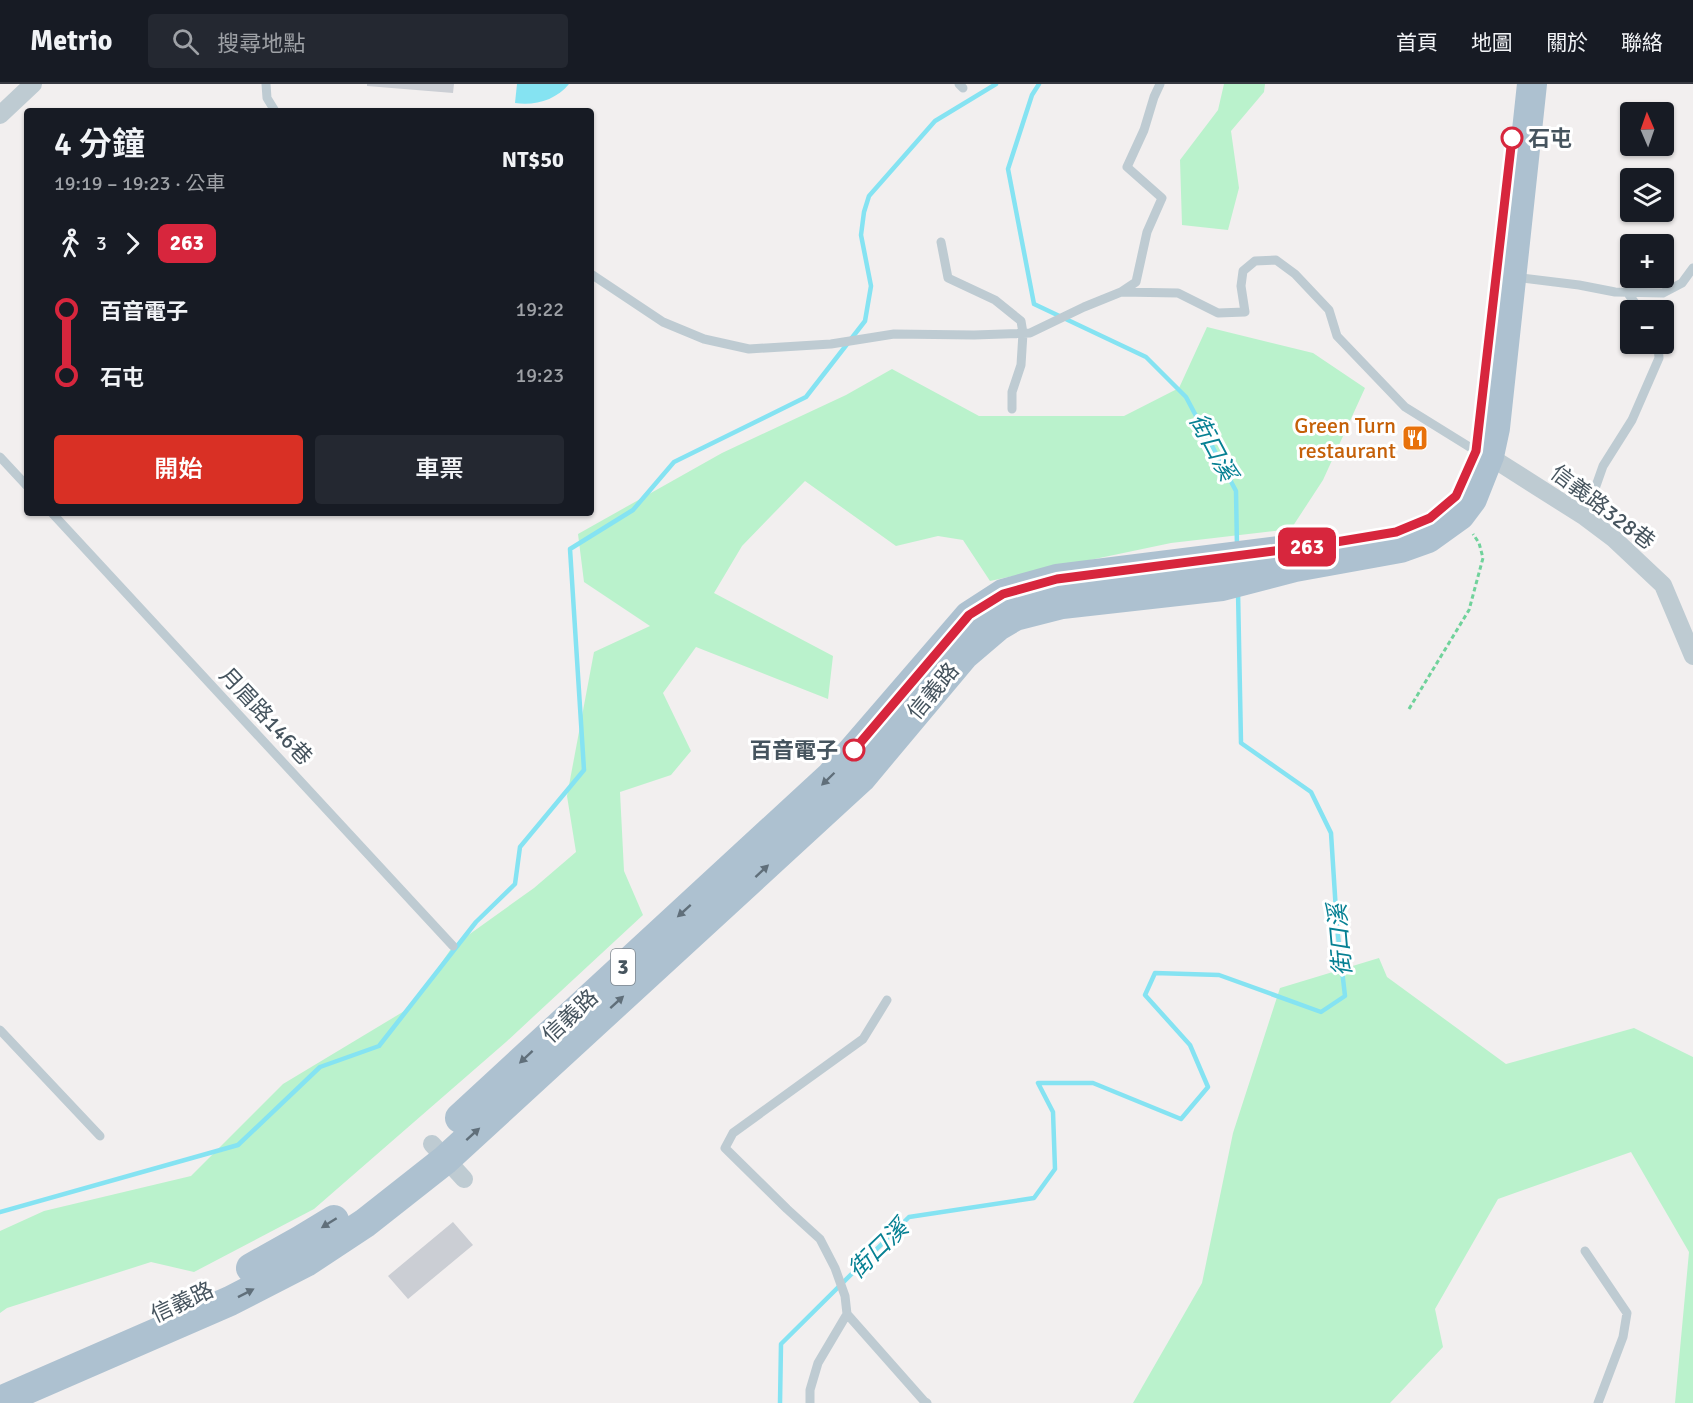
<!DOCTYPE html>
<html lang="zh-TW">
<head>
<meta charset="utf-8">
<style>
  body { margin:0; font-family:Signika,"Noto Sans TC",sans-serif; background:#242831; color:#f1f3f6; height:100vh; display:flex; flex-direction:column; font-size:22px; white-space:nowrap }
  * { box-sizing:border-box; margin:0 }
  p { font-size:20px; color:#9ea1a6 }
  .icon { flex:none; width:33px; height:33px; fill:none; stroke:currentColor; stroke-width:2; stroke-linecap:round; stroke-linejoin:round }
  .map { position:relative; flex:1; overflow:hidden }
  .panel { position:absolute; left:24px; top:24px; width:570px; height:408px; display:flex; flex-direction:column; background:#171b24; border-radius:6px; box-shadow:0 2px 4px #0004 }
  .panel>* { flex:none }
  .badge { padding:0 12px; border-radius:9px; font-size:21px; line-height:39px }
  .needle { width:39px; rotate:358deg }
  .fabs { position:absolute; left:1620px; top:18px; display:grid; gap:12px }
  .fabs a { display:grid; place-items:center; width:54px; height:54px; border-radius:6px; background:#171b24; box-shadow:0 2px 4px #0004; font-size:30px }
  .map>.badge { position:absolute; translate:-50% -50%; box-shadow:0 0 0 3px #fff }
  .legs { display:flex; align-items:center; gap:9px; height:66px; padding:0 30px; font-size:20px }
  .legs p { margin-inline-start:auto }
  .head { display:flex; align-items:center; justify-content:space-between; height:102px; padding:0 30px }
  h1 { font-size:33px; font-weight:600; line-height:45px }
  .cta { display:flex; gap:12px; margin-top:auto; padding:12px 30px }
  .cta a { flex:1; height:69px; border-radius:6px; background:#d93025; color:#fff; font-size:24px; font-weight:600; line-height:69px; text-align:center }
  .cta a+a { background:#242831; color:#f1f3f6 }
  ul { padding:0 30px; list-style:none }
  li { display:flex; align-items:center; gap:21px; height:66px; font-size:22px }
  li i { display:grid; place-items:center; width:9px; height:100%; margin:0 8px; background:currentColor }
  li i::after { content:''; width:15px; height:15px; margin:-8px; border:4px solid; border-radius:50%; background:#171b24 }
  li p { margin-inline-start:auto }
  li:first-child i { background:linear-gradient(#0000 50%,currentColor 0) }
  li:last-child i { background:linear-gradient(currentColor 50%,#0000 0) }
  header { display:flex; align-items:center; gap:36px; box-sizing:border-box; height:84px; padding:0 30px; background:#171b24; border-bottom:2px solid #363941 }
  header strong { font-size:28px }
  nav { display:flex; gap:33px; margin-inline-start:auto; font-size:21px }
  .search { width:420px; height:54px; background:#242831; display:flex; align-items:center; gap:15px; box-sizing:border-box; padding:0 21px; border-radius:6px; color:#9ea1a6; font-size:22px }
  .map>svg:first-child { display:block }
</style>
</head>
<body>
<header>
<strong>Metrio</strong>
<div class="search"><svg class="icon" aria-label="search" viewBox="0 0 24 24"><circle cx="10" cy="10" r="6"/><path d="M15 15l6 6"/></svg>搜尋地點</div>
<nav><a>首頁</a><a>地圖</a><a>關於</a><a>聯絡</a></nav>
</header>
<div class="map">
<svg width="1693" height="1319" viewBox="0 0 1693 1319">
  <rect width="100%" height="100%" fill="#f2efef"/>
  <path fill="#baf2cc" d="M1224,0H1265L1264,8L1231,47L1239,104L1228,146L1182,141L1180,76L1218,26Z
    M1207,243L1313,269L1365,304L1323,396L1291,445L1171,459L990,497L963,456L938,452L896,462L805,397L742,462L714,509L833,572L828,615L696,563L663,609L691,667L671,691L620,708L624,787L643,831L506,958L314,1125L194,1188L151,1178L7,1224L0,1229V1147L44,1127L191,1092L283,1000L411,923L453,862L534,804L576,768L567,712L594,568L650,542L584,498L578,450L722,369L846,311L892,285L979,332H1124L1179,304Z
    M1379,874L1387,893L1506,980L1634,944L1693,973V1319H1675L1689,1168L1631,1068L1498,1115L1435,1225L1443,1263L1390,1319H1133L1202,1199L1233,1049L1280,904Z"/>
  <path fill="#85e3f2" d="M517,0H569C556,16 535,22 515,19Z"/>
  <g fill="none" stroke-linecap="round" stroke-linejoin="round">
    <path stroke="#85e3f2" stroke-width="4.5" d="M1039,0L1032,11L1008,85L1034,220L1146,273L1186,313L1236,407L1237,463
      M0,1128L238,1061L320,983L379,962L476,838L515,800L520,763L584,686L570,465L633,426L674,378L806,313L865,237L871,202L861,151L864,128L869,112L935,37L996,0
      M780,1319L781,1260L909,1133L1034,1114L1055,1085L1053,1028L1038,999H1093L1181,1035L1208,1003L1190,961L1145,911L1155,889L1219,891L1321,928L1345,912L1337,843L1331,749L1311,708L1241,659L1238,507"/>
  </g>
  <path fill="#cbced4" d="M367,0H454L453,9L367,2Z
    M453,1138L473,1161L408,1215L388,1192Z"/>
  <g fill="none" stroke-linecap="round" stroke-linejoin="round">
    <path stroke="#70d29b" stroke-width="3" stroke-dasharray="4.5 3" stroke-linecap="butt" d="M1409,625L1469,526L1483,474L1479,459L1473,450"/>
    <path stroke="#becbd2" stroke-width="9" d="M266,0L267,14L275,27
      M959,0L963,4
      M941,158L948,194L995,216L1021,237L1023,249L1021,281L1012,308V325
      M591,190L663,238L704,255L749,265L831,260L894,250L974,251L1030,249L1084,223L1121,208L1136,198L1147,148L1162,114L1127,83L1144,46L1154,13L1160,0
      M1514,193L1579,201L1615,208L1663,209L1682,199L1693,184
      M1121,208L1178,209L1218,229L1245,228L1241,202L1243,187L1255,177L1276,176L1295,190L1329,226L1337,252L1405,323L1476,367
      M1627,208L1640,226
      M0,373L27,402
      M52,429L453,862
      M1585,433L1603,382L1632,336L1659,274L1658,260
      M0,946L100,1052
      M1585,1167L1627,1229L1623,1253L1598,1319
      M847,1230L924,1317L927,1319
      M810,1319V1306L818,1279L847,1230L845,1212L835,1184L820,1155L787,1125L725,1064L733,1049L863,955L887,916"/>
    <path stroke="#becbd2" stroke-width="18" d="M0,31L33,0
      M1480,368L1489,372L1585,433L1613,454L1663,501L1693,572
      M432,1060L464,1095"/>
    <path stroke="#adc1d0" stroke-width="30" d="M460,1034L831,692L969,532L1003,510L1057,495L1310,463
      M251,1184L301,1156L334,1136
      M0,1317L230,1217L306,1178L365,1139L445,1076L837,716L861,694L964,571L998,542L1015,532L1062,520L1222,502L1295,483L1400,464L1428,454L1460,431L1472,415L1489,372L1495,344L1532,0"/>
  </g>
  <defs><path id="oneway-solid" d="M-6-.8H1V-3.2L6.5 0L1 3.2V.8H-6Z" transform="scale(1.5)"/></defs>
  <g fill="#606f7a">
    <use href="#oneway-solid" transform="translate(828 695) rotate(136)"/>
    <use href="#oneway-solid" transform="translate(762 787) rotate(-43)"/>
    <use href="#oneway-solid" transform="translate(684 827) rotate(138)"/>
    <use href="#oneway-solid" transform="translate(617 918) rotate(-42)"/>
    <use href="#oneway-solid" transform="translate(526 973) rotate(137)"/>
    <use href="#oneway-solid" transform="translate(473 1050) rotate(-42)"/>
    <use href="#oneway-solid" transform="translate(329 1139) rotate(148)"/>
    <use href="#oneway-solid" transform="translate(246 1209) rotate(-27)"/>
  </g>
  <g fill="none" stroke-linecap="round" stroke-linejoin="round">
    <g stroke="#fff" stroke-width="14">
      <path id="line-1" d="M854,666L969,531L1003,510L1057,495L1312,462L1396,448L1430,434L1456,412L1476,367L1512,54"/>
    </g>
    <use href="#line-1" stroke="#d7263d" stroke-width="9"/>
  </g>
  <defs>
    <g id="restaurant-square" transform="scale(1.35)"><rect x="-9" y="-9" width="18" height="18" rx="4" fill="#e8710a" stroke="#fff"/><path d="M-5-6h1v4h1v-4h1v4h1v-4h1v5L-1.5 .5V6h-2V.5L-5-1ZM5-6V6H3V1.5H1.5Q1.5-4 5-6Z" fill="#fff"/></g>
  </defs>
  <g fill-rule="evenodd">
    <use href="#restaurant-square" x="1415" y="354"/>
  </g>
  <g fill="#fff" stroke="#d7263d" stroke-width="3">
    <circle cx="1512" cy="54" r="10"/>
    <circle cx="854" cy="666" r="10"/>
  </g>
  <g text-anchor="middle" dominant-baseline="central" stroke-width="6" stroke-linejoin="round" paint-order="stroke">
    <rect fill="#fff" stroke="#7e878e" stroke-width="1.5" x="611" y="865" width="24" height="36" rx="4.5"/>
    <g font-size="21" font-weight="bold" fill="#46545e">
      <text x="623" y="883">3</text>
    </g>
    <g font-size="22" font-weight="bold" fill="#46545e" stroke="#fff" text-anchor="start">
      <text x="1528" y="54">石屯</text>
      <text x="838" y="666" text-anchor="end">百音電子</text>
    </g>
    <g font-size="22" fill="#c56008" stroke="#fff" text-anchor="end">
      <text x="1396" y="341">Green Turn<tspan x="1396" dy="25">restaurant</tspan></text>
    </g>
    <g font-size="22" fill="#46545e" stroke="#fff">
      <text transform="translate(1603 423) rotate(37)">信義路328巷</text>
      <text transform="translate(933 607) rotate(-50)">信義路</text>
      <text transform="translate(266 632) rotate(47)">月眉路146巷</text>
      <text transform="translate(570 932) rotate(-43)">信義路</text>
      <text transform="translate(182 1218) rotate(-25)">信義路</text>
    </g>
    <g font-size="24" font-style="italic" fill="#068093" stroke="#fff">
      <text transform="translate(1213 363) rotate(62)">街口溪</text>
      <text transform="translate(1340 856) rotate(-95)">街口溪</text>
      <text transform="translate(878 1165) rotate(-44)">街口溪</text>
    </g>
  </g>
</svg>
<div class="fabs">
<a><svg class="needle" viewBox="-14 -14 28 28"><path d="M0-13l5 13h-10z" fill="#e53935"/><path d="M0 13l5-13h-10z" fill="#9ea1a6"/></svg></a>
<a><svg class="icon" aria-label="layers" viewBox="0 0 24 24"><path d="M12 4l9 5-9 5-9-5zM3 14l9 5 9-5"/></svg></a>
<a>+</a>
<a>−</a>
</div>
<b class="badge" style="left:1307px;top:463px;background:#d7263d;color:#fff">263</b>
<section class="panel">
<div class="head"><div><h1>4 分鐘</h1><p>19:19 – 19:23 · 公車</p></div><b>NT$50</b></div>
<div class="legs"><svg class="icon" aria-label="walk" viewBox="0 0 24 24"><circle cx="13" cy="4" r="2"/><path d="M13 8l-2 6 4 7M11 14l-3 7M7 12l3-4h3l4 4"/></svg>3<svg class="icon" aria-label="forward" viewBox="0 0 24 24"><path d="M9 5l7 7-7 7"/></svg><b class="badge" style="background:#d7263d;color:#fff">263</b></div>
<ul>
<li><i style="color:#d7263d"></i><b>百音電子</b><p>19:22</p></li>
<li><i style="color:#d7263d"></i><b>石屯</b><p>19:23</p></li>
</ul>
<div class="cta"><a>開始</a><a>車票</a></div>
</section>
</div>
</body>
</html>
